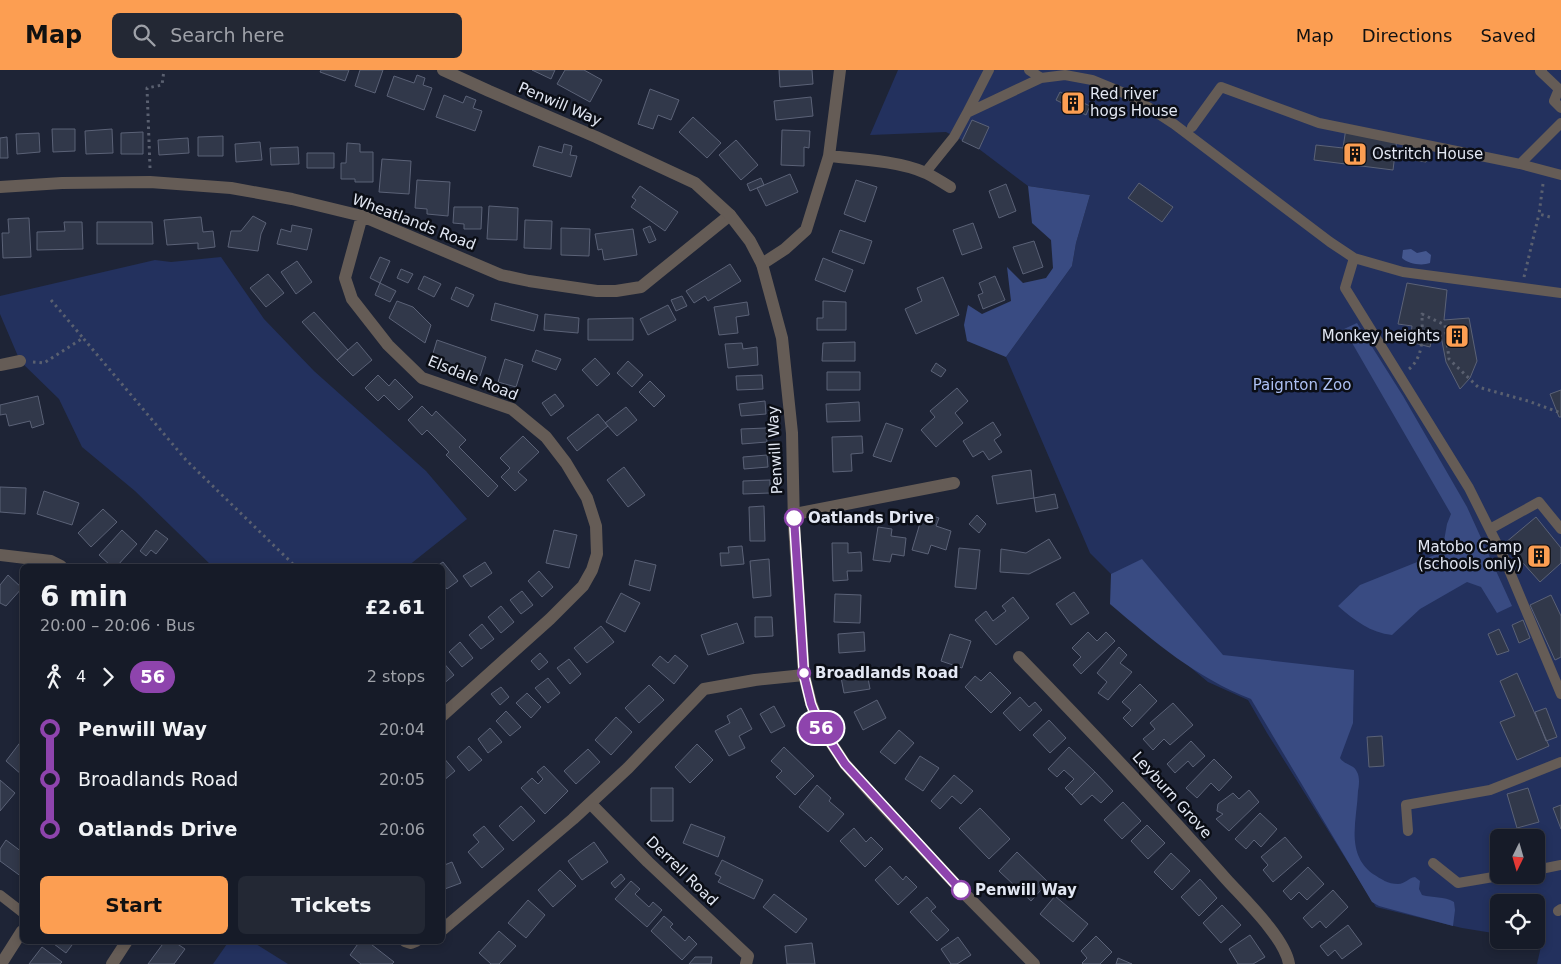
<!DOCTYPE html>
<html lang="en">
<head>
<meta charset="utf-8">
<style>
  body { margin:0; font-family:"DejaVu Sans",sans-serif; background:#232834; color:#f1f3f6; height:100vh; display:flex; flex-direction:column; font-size:19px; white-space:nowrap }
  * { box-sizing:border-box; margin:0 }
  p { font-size:16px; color:#9ea1a8 }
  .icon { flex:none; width:28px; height:28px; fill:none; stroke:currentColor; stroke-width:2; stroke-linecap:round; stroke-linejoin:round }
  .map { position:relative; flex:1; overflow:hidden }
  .details { position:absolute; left:20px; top:494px; width:425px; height:380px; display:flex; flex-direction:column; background:#161b28; border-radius:8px; box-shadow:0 2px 8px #0003,0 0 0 1px #353945 }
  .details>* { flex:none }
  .badge { padding:0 10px; border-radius:16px; font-size:18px; line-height:32px }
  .needle { width:32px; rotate:185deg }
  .controls { position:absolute; left:1490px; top:759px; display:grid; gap:10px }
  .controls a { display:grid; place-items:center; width:55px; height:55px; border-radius:8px; background:#161b28; box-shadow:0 2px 8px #0003,0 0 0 1px #353945; font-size:25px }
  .map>.badge { position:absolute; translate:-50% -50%; box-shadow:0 0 0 2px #fff }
  .legs { display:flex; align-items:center; gap:8px; height:55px; padding:0 20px; font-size:16px }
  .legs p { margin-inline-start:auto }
  .head { display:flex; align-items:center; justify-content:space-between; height:85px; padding:0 20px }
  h1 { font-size:28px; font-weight:700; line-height:38px }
  .action { display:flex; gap:10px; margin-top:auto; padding:10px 20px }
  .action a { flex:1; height:58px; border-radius:8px; background:#fc9e52; color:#111; font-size:20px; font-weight:700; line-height:58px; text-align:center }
  .action a+a { background:#232834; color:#f1f3f6 }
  ul { padding:0 20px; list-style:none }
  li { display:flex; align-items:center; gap:18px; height:50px; font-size:19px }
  li i { display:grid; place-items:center; width:8px; height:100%; margin:0 6px; background:currentColor }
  li i::after { content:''; width:12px; height:12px; margin:-6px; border:4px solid; border-radius:50%; background:#161b28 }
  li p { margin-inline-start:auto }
  li:first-child i { background:linear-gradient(#0000 50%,currentColor 0) }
  li:last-child i { background:linear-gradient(currentColor 50%,#0000 0) }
  header { display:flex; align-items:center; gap:30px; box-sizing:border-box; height:70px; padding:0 25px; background:#fc9e52; color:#111 }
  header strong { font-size:24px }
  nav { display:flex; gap:28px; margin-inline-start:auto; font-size:18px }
  .search { width:350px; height:45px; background:#232834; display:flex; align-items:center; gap:12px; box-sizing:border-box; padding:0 18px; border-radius:8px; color:#9ea1a8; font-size:19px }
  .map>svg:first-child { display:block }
</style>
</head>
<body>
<header>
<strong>Map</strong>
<div class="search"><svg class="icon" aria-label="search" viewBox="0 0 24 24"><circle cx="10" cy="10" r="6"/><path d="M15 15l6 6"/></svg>Search here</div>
<nav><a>Map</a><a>Directions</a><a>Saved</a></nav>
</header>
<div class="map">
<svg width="1561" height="894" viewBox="0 0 1561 894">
  <rect width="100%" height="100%" fill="#1e2436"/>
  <path fill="#23315e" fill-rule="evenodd" d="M898,0H1561V894H1537L1542,872L1533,870H1536V832H1499V864L1462,858L1376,837L1267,663L1248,630L1208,612L1113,533L1111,504L1090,483L1006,287L1072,196L1076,173L1090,125L1028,116L979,79L946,62L870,65ZM1499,768H1536V805H1499Z
    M221,187L264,249L314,301L426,401L467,449L408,496H212L135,421L82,377L59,329L20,291L0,244V226L155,190L171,192Z
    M229,871H251L288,894H213Z"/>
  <path fill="#394b82" d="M1028,116L1090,125L1076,173L1072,196L1006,287L967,271L964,255L968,235L982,244L1011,231L1007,197L1023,213L1046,208L1053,198L1051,170L1032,153Z
    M1357,253L1403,326L1467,437L1512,536L1497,543L1481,517L1467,512L1420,539L1392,565C1371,563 1354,550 1338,536L1360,515L1442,482L1447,454L1451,444L1344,259Z
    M1142,489L1223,585L1354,600L1353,653L1340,688C1344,695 1354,694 1357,702C1360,707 1359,716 1358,721C1357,750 1345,783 1373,804C1381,809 1388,814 1398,814C1405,814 1408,808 1415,807L1420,811L1419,819L1422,825C1433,828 1444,826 1454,832L1455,840L1453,856L1379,836L1372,832L1251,629C1195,607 1156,573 1110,534L1111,504Z"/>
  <path fill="#44578f" d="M1411,179L1417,183L1426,181L1431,185L1430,193C1422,196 1408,194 1402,188L1403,180Z"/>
  <path fill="#31384a" stroke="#5b6277" d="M321,0H349L345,11L320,2Z
    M360,0H383L375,23L355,16Z
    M532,0H555L551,9Z
    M565,0H584L602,10L590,32L557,14Z
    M779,0H812L813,14L780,17Z
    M417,5L425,8L423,15L432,18L424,40L387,26L394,6L414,13Z
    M650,19L679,30L671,50L658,45L653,59L638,54Z
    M1060,22L1090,36L1086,45L1056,30Z
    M444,25L463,33L466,26L476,30L473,38L482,41L475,61L436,47Z
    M811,27L813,46L776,50L774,31Z
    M693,47L721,73L707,88L679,62Z
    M972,50L989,57L979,79L962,71Z
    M1346,58L1397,68L1393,100L1314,90L1316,75L1343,78Z
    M52,59H75V81L53,82Z
    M112,59L113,83L86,84L85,61Z
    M782,60L810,61L809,78L804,77V96L781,95Z
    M143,62V84H121V63Z
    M39,63L40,82L17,84L16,64Z
    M223,66V86H198V67Z
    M7,67L8,88H0V68Z
    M188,68L189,83L159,85L158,70Z
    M736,70L758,95L741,110L719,85Z
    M260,72L262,90L236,92L235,74Z
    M347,73L360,74V82H373V112H355V109H341V93H346Z
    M564,74L572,76L570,85L577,86L571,107L533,96L539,76L562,83Z
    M1403,76L1428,80L1426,92L1401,88Z
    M298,77L299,94L271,95L270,78Z
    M307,83H334V98H307Z
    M382,89L411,91L409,124L379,122Z
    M790,104L798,122L766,136L757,118Z
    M761,108L764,115L750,121L747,114Z
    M417,110L450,112L448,146L427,144V139L415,138Z
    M856,110L877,117L865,152L844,144Z
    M1139,113L1173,137L1162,152L1128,128Z
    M1006,114L1016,141L999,148L989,121Z
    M640,116L678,142L665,161L631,137L636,130L632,127Z
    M489,136L518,138L517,170L487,169Z
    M454,137H482L481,159H464V154L453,153Z
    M253,146L266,153L261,164L258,181L228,177L231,161H241Z
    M201,147L203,162L213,161L215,177L198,179V173L167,175L164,150Z
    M29,148L31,187L3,188L2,163H9L8,149Z
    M525,150L552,151L551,179L524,178Z
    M64,152H82L83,179L37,180V162L65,161Z
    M97,152H152L153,174H97Z
    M973,153L982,178L962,185L953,160Z
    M292,155L312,159L307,180L277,174L281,159L291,162Z
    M650,156L656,170L649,173L643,159Z
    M561,158L590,159L589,186L561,185Z
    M633,159L637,185L604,190L602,179L598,180L595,164Z
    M840,160L872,171L864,194L832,182Z
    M1034,171L1043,197L1023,204L1013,177Z
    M380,187L390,191L380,213L370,208Z
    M823,188L853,200L845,222L815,210Z
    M297,191L312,212L296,224L281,202Z
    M730,194L741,211L708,231L705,226L694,233L686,221Z
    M401,199L413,204L408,213L397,208Z
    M268,204L284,223L266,237L250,218Z
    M424,206L441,214L434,227L418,219Z
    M995,206L1005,230L983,239L978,225L983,223L979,213Z
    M943,207L959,245L916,264L905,239L922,231L917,218Z
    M380,213L396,221L390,232L375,225Z
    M1407,213L1447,220L1444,250L1469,248L1477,291L1470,308L1460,319L1446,292L1440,261L1434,260L1430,277L1410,272L1412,256L1398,254Z
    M456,217L474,225L468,237L451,229Z
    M682,226L687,236L676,241L671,230Z
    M397,231L413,237L431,255L425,273L389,248Z
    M823,231L846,232V260H817V248H823Z
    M747,232L749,245L736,247L738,263L719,265L714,237Z
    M495,233L538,245L534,261L491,250Z
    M668,235L676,250L648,265L640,249Z
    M314,242L348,280L337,290L302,252Z
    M545,244L579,248L578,263L544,260Z
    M633,248V270H588V249Z
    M437,270L486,287L480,306L431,290Z
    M357,272L372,290L353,306L337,290Z
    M855,272V291H822L823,273Z
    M742,273L743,279L757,277L758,295L728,298L725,274Z
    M536,280L561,289L556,300L532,291Z
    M595,288L610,304L597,316L582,300Z
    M505,289L523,295L516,317L498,312Z
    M628,291L643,305L632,317L617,303Z
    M936,293L946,300L941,307L931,301Z
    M827,302H860V320H827Z
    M378,305L389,316L395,309L413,327L399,340L384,325L378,331L365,318Z
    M762,305L763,319L737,320L736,306Z
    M650,311L665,326L654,337L639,322Z
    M957,318L968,331L955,343L963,353L936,377L921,360L935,347L930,341Z
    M1561,320V347H1559L1550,324Z
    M555,324L564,336L551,346L542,333Z
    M38,326L44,354L32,358L30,351L9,356L6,344L0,345V335Z
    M765,331L766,344L741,346L739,334Z
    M859,332L860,351L827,352L826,334Z
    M422,336L432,346L436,341L466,370L459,377L498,416L488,427L446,385L449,382L427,360L422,365L408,350Z
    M626,337L637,350L617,366L605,353Z
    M598,344L608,356L577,381L567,368Z
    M993,352L1001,365L994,370L1002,382L989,390L983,381L973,387L963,371Z
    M886,353L903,359L891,392L873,386Z
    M766,358L767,372L742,374L741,359Z
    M523,366L539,382L518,402L527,410L515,421L501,407L510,398L500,388Z
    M862,366L863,383L851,384L852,401L833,402L832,367Z
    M767,385L768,397L744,399L743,387Z
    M624,397L645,425L628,437L607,410Z
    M1031,400L1034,428L997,434L992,406Z
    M770,410V423L743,424V411Z
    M0,417L26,418L25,444L0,442Z
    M44,421L79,433L72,455L37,444Z
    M1055,424L1058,438L1036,442L1034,428Z
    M764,436L765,471H750L749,437Z
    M103,439L117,452L91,477L78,463Z
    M923,443L939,448L936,456L951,461L946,480L931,475L928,484L912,480Z
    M977,445L986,454L979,463L969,454Z
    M1536,447L1561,478V493L1540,512L1505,473Z
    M878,457L892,459L891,466L906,468L904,486L892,484L890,492L873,490Z
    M122,460L137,474L117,496H111L99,485Z
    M156,460L168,469L156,484L151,480L146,486L140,481Z
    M554,460L577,465L569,498L546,493Z
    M1049,469L1061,488L1029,504L1000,502L1001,479L1026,483Z
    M832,473H848V483L861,482L862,501H847L848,510L833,511Z
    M742,476L744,494L721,496L720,483H729L728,477Z
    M959,478L980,480L976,519L955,517Z
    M769,489L771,526L753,528L750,491Z
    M635,490L656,495L650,521L629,515Z
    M443,492L458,511L447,519L442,513V496H437Z
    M485,492L492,503L471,517L463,506Z
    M539,501L553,517L542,527L528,511Z
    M8,505L22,518L6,536L0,533V515Z
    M522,521L533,535L521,544L510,530Z
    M1074,522L1089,543L1071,555L1056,534Z
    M621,523L640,533L625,562L606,552Z
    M835,524L861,525L860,553L834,552Z
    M1551,525L1561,546V587L1555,590L1530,535Z
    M1013,527L1029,548L996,575L975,550L986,541L993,551L1006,541L1002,536Z
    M501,536L514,552L501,563L488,547Z
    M755,547H772L773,566L755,567Z
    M1523,550L1530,568L1519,573L1512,555Z
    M737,553L744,573L708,585L701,565Z
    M482,554L494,569L481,579L469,565Z
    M601,556L614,572L587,593L574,578Z
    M1499,559L1509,581L1497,585L1488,564Z
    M864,562L865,581L839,583L838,564Z
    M1088,562L1097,571L1106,562L1115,571L1081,604L1073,595L1081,587L1072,578Z
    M950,564L971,571L962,598L941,591Z
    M460,572L473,588L462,597L449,582Z
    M1119,577L1127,585L1120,593L1132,602L1108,630L1098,623L1107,612L1097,603Z
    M540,583L548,592L539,600L531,591Z
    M675,585L688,596L674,614L652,595L660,586L668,593Z
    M569,589L581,604L570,614L557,598Z
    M442,591L454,605L442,615Z
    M866,597L870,619L844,623L840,602Z
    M990,602L1011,623L991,643L965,617L975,606L981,611Z
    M1517,603L1549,676L1517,690L1500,652L1515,646L1500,611Z
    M548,608L560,623L548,633L535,618Z
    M1140,614L1157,631L1132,657L1123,648L1131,640L1122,632Z
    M649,615L664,630L639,653L625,638Z
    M501,617L509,627L500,635L491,624Z
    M527,623L541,637L531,648L516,633Z
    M1020,627L1029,637L1035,632L1042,640L1020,661L1003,643Z
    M877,630L886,648L863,660L854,642Z
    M1173,633L1193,655L1170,675L1164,669L1153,680L1143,669L1155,659L1150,653Z
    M774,636L785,656L771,663L760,644Z
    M741,638L752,659L739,666L745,678L729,686L715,661L730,653L727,646Z
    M1546,638L1557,667L1546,671L1535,642Z
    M506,641L521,657L510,666L496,651Z
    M616,647L632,662L611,685L595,670Z
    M1049,650L1066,668L1050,683L1033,665Z
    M490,658L502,672L488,683L478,669Z
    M899,660L914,673L895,694L880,682Z
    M1382,666L1384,696L1369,697L1367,667Z
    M22,670V705L6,691Z
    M1191,671L1205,686L1193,697L1188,691L1175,703L1167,694Z
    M697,674L713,690L690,713L675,697Z
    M469,676L482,690L469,701L457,687Z
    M784,677L814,706L795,725L776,707L782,701L771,691Z
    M1069,677L1095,702L1072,725L1065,718L1074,709L1064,700L1057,707L1048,699Z
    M588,679L600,692L576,714L564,701Z
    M442,686L455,701L443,711H442Z
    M920,686L939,698L923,721L905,709Z
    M1214,689L1232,707L1219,721L1211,713L1197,728L1186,718Z
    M544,696L568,721L545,744L521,718L532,708L538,714L543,709L537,702Z
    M1095,702L1113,721L1101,733L1092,725L1081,735L1072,725Z
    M954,705L973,721L961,734L952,726L940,739L931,731Z
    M0,710L15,723L0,741Z
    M817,715L831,728L829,731L844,744L828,762L799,737Z
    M651,718H673V751H651Z
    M1528,718L1539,752L1517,758L1507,724Z
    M1249,720L1259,732L1229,761L1216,749L1223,744L1217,741L1218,734L1233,723L1239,729Z
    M1123,732L1141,751L1122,769L1104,750Z
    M1561,735V759L1553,738Z
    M521,736L535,751L513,771L499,756Z
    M980,738L1010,769L989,789L959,758Z
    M1260,743L1277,759L1261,777L1254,770L1246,779L1235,769Z
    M691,754L725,767L718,787L683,773Z
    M1147,755L1165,773L1148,789L1131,771Z
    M484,756L504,779L482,798L468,782L479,772L473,765Z
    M854,758L866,772L871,767L883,779L865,797L840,771Z
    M1285,767L1302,787L1273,812L1263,800L1268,795L1261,787Z
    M6,770L22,782V807L0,791V779Z
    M594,772L608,792L582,810L568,791Z
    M1017,782L1048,812L1031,831L999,801Z
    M1171,783L1190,801L1172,820L1154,802Z
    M722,790L763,810L754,829L718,812L721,807L715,804Z
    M452,792L461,813L442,820V796Z
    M890,796L903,810L906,806L917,817L898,835L875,810Z
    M1308,797L1324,814L1307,830L1299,822L1291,830L1283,821Z
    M560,800L576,816L553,837L538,820Z
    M621,804L625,809L615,818L611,813Z
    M1200,809L1217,828L1199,846L1181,827Z
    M631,811L640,819L635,824L649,837L653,832L662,840L647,857L615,829Z
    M1333,820L1348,837L1326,858L1320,851L1312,858L1303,848Z
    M774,824L807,849L796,863L763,837Z
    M1055,826L1088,854L1073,872L1040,844Z
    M927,827L936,837L931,841L949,860L937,871L910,842Z
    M528,830L545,845L526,868L508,853Z
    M1222,835L1241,855L1221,873L1203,853Z
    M664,846L673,854L670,857L685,871L689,866L697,874L682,890L651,861Z
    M1348,855L1362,874L1342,889L1335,880L1328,886L1320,876Z
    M499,861L516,876L499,894H491L479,883Z
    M1250,865L1265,887L1253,894H1238L1229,879Z
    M1096,866L1112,882L1100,894H1083L1082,893L1087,888L1081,881Z
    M958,867L971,885L957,894H951L941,879Z
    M50,871H75L66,883Z
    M165,871H173L185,879L174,894H148Z
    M360,871H367L394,892L392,894H361L350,885Z
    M812,873L815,894H787L785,876Z
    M42,877L62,892L60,894H29Z
    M695,887H712L711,894H689Z
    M1118,888L1132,894H1116Z"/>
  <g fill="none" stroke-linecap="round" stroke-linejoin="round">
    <path stroke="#5a6070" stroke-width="3" stroke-dasharray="2.5 4" stroke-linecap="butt" d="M150,98L147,18L162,15L164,0
      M1543,114L1539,144L1550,147
      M1524,207L1539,144
      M51,230L83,268
      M33,292L44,293L83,268L186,390L295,496
      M1409,299C1425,286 1422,263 1422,244L1445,255L1449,289L1478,317L1528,331L1561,343"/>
    <path stroke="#655c56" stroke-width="10" d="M989,0L967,43L1041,8
      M1029,0L1041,8L1065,5L1092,10L1131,26L1174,54L1330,172L1354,188L1345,218L1469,418L1504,488L1561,624
      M1542,0L1540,1L1559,19L1554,31L1561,38
      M1192,57L1221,17L1319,53L1520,94L1561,105
      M1520,94L1561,53
      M925,103L954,67L967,43
      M1354,188L1403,202L1561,223
      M1490,459L1539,432L1561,459
      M1408,761L1406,735L1490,720L1561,692
      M1433,793L1458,813L1505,805
      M1536,800L1561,795
      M0,825L22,842
      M1558,841L1561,839"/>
    <path stroke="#655c56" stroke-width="12" d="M829,86C858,89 900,91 926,103C934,107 942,112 950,117
      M0,117L62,113L150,112L231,118L292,129L362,146L501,205L529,211L597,221H616L641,217L730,145
      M362,146L345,208L352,229L388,275L422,308L512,339L546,367L566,393L587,428L596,456L597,484L592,500L583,516L550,549L442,646
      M762,194L785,179L806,160L829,86L840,0
      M0,295L20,291
      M795,444L954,413
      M0,485L51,491L61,496
      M1019,587C1090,660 1159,733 1226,809C1244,829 1285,868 1289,894
      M590,733L648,792L748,886L746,894
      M442,860L573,749L628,698L704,619L755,610L804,605
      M405,871L411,873L416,871
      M1,894L22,861
      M112,894L127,871"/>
    <path stroke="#655c56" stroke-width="12" d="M443,0L489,21L596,67L695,113L730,145L750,171L762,194L782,268L792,363L794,455L804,605L811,633L820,656L845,694L878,731L961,820L1034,894"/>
  </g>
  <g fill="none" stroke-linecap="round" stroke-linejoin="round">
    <g stroke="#fff" stroke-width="11">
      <path id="line-1" d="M794,448L804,605L811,634L820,656L845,694L961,820"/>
    </g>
    <use href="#line-1" stroke="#8e44ad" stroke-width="8"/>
  </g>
  <defs>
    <g id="building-square" transform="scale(1.25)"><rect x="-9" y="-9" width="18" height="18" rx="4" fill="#fc9e52" stroke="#0b0e16"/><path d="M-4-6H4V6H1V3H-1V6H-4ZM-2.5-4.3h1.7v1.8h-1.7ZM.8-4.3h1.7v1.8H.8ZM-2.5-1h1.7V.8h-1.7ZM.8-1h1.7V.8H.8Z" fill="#111"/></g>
  </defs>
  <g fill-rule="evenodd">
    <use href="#building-square" x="1073" y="33"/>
    <use href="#building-square" x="1355" y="84"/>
    <use href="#building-square" x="1457" y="266"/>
    <use href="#building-square" x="1539" y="486"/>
  </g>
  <g fill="#fff" stroke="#8e44ad" stroke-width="2.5">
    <circle cx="794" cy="448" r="9"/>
    <circle cx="804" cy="603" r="6"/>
    <circle cx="961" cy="820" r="9"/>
  </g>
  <g text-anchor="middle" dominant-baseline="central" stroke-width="5" stroke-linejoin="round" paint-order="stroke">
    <g font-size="15" fill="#e2e7f3" stroke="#0b0e16" text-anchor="start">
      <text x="1090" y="24">Red river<tspan x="1090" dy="17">hogs House</tspan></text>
      <text x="1372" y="84">Ostritch House</text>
      <text x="1440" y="266" text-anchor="end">Monkey heights</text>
      <text x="1522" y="477" text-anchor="end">Matobo Camp<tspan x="1522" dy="17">(schools only)</tspan></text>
    </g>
    <g font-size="15" fill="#e2e7f3" stroke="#0b0e16">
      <text transform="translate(560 34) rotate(23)">Penwill Way</text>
      <text transform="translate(414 152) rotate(21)">Wheatlands Road</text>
      <text transform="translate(473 308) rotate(22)">Elsdale Road</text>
      <text transform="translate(775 380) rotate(-93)">Penwill Way</text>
      <text transform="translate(1172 725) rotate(48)">Leyburn Grove</text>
      <text transform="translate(682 801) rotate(44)">Derrell Road</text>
    </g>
    <g font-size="15" fill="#adc0f3" stroke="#0b0e16">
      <text x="1302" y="315">Paignton Zoo</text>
    </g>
    <g font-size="15" font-weight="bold" fill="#e2e7f3" stroke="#0b0e16" text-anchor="start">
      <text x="808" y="448">Oatlands Drive</text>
      <text x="815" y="603">Broadlands Road</text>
      <text x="975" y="820">Penwill Way</text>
    </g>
  </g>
</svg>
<div class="controls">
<a><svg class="needle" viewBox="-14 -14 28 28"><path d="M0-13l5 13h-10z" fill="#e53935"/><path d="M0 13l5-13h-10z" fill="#9ea1a8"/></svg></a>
<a><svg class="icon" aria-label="locate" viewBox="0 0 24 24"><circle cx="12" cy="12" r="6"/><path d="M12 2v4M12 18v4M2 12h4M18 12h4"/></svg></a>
</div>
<b class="badge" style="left:821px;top:658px;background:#8e44ad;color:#fff">56</b>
<section class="details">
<div class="head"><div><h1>6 min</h1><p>20:00 – 20:06 · Bus</p></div><b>£2.61</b></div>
<div class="legs"><svg class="icon" aria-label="walk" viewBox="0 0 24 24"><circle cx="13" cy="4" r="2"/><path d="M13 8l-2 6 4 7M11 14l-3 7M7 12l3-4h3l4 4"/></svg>4<svg class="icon" aria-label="forward" viewBox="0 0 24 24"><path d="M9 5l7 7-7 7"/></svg><b class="badge" style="background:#8e44ad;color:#fff">56</b><p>2 stops</p></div>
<ul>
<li><i style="color:#8e44ad"></i><b>Penwill Way</b><p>20:04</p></li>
<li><i style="color:#8e44ad"></i><span>Broadlands Road</span><p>20:05</p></li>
<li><i style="color:#8e44ad"></i><b>Oatlands Drive</b><p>20:06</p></li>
</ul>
<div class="action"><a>Start</a><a>Tickets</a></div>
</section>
</div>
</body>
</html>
